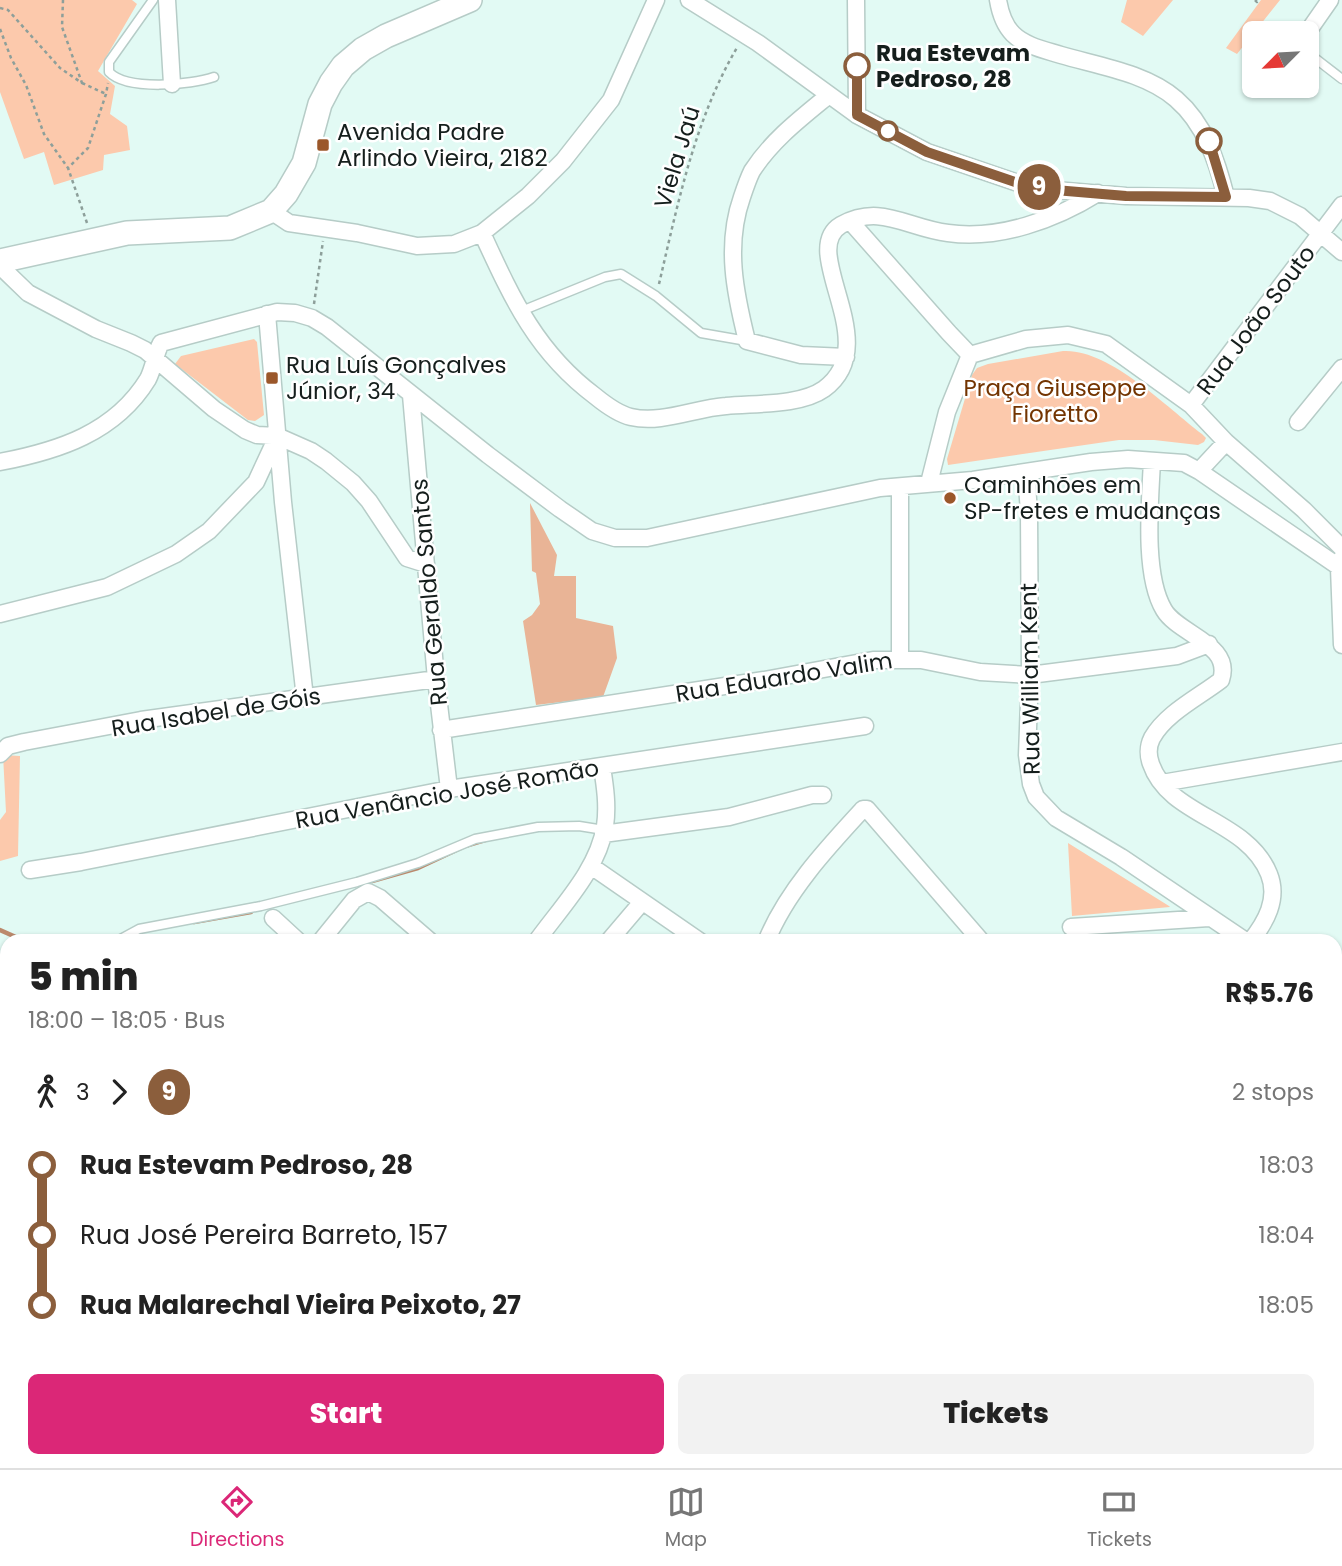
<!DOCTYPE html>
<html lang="en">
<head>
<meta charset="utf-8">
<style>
  body { margin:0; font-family:Poppins,sans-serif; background:#f2f2f2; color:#222; height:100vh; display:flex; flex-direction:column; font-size:26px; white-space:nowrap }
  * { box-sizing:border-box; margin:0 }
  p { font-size:23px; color:#767676 }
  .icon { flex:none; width:38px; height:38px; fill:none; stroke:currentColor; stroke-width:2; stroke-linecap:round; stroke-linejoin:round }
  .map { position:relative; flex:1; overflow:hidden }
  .drawer { position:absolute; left:0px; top:934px; width:1342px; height:534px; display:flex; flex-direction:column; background:#fff; border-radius:21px 21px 0 0; box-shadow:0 2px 5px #0004 }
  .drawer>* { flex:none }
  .badge { padding:0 14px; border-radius:23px; font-size:24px; line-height:46px }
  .needle { width:46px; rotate:246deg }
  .tools { position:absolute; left:1242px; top:21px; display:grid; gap:14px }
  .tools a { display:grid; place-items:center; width:77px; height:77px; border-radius:10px; background:#fff; box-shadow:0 2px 5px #0004; font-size:35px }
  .map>.badge { position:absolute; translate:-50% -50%; box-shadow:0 0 0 4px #fff }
  .legs { display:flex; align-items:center; gap:10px; height:77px; padding:0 28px; font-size:23px }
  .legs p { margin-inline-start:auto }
  .overview { display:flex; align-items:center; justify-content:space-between; height:119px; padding:0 28px }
  h1 { font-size:38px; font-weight:800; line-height:52px }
  .button { display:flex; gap:14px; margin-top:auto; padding:14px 28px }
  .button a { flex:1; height:80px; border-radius:10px; background:#db2777; color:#fff; font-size:28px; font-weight:800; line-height:80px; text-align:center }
  .button a+a { background:#f2f2f2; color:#222 }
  ul { padding:0 28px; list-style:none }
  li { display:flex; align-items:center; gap:24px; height:70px; font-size:26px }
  li i { display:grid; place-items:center; width:10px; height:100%; margin:0 9px; background:currentColor }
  li i::after { content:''; width:18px; height:18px; margin:-9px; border:5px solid; border-radius:50%; background:#fff }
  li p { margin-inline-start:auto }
  li:first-child i { background:linear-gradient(#0000 50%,currentColor 0) }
  li:last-child i { background:linear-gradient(currentColor 50%,#0000 0) }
  .tab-bar { display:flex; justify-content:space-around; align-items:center; height:98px; border-top:2px solid #e0e0e0; background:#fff; font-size:19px; color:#767676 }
  .tab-bar a { display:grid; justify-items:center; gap:4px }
  .tab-bar .on { color:#db2777 }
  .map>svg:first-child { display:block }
</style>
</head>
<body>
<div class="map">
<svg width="1342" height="1468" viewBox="0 0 1342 1468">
  <rect width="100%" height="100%" fill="#e2faf4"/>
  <path fill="#fcc9ac" d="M0,0H132L137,4L98,71L115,86L110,114L127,126L130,150L104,155L103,170L54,185L44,152L24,159L0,92Z
    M1127,0H1173L1143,36L1121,22Z
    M1261,0H1280L1237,54L1226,48Z
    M254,339L257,342L264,415L255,421L248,420L175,364L181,356Z
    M1063,351C1108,348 1167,407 1202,434L1206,438L1204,442L1198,445L1154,440H1119L948,465L947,459L972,375L977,368L988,364Z
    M3,755L20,756L18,856L0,861V820L6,812Z
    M1068,843L1169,906L1170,907L1072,916Z"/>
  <path fill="#e9b496" d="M530,503L557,555L554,576H576V618L613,626L617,658L603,697L536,705L523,621L532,615L540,604L536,573L532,571Z
    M1342,1045V1468H621L618,1461H1335V1052Z"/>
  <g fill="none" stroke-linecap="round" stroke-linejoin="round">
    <path stroke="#bb896c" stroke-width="4.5" d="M372,881L418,868L465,846L485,840
      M194,922L251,912
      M0,930L27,942"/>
    <g stroke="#b6ccc7" stroke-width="11">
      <path id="lane" d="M153,0L109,62V72C127,91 191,85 214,77
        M1307,52L1342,79
        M519,312L605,277L621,274L656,296L701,333L747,341
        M115,942L139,929L261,906L357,882L418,863L475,839L538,827L579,826L604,830"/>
    </g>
    <g stroke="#b6ccc7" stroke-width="19">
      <path id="street" d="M167,0L172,84
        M689,0L758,43L857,115L927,152L1018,183L1055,190L1126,196L1249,198L1270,201L1300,216L1342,252
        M856,0L857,115
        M998,0C1000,12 1004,25 1013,34C1025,46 1045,50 1061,55C1099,66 1146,73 1176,99C1205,124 1217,161 1226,197
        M1307,33L1330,0
        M829,95C801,118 772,140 752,171C748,179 745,188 742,197C725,245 735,293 747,341L801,355L846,357
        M271,211L289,223L357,233L417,246L454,244L482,233L528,196L563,161L611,100L656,0
        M850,221L949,333L970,355
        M482,233C512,298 536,352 595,396C606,405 618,414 631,417C662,424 695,408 726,406C754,403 800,406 824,389C886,344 797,251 841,225C880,203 907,228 948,233C999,240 1055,220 1098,193
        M0,266L28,293L96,329L131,343L145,350L214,409L245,430L257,435L277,436L311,451L326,461L353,483L369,501L407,558L426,564
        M267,314L283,502L305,698
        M970,355L1026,339L1068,335L1106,344L1191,405L1226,442L1304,510L1342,548
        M411,395L436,679L449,789
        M1191,405L1342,205
        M1298,422L1342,368
        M1152,461C1150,502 1143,575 1164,610C1179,635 1233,644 1221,680C1199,697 1166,713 1152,738C1148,746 1148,756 1151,764C1169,817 1247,819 1269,874C1279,899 1266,922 1250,942
        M0,462C58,451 115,433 148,379C154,367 155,354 161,343L277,312L295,313L312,318L327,327L488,455L560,509L592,531L615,538H647L880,488L973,480L1091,462L1128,459L1184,463L1199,471L1342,569
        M1199,471L1226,442
        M1026,472L1029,512L1030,675L1027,755L1031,784L1036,797L1056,818L1121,857L1247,942
        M929,483L947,412L970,355
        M1341,559L1339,568L1342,645
        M0,614L107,587L176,554L209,531L256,482L276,439
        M900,658V487
        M441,730L764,680L873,660H921L980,672L1030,675L1177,656L1209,644
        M0,754L8,746L24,742L141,720L436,679
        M1162,783L1342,752
        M603,834L729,817L812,795H823
        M591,866L701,942
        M30,870L81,862L449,789L865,726
        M273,918L299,942
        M1071,927L1209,918
        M320,942L354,900L368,892L380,898L431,942
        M536,942C561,907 598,870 605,826C608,806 605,786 602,767
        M608,942L642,902
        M766,942C786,892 827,848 863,809H867L982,942
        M0,1012L7,1022
        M0,1043L7,1034
        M0,1270L7,1278
        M0,1327L7,1318
        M217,1461L225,1468
        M482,1461L490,1468
        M119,1468L125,1461
        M349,1468L353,1461"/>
    </g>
    <g stroke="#b6ccc7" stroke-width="26">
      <path id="secondary" d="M0,261L127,233L230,228L271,211L286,194L304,163L320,104L331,83L343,66L363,49L386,36L470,0
        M1335,1037L1342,1030
        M585,1468L587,1461"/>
    </g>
    <path stroke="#8d9f9a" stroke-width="2.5" stroke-dasharray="3.5 3.5" stroke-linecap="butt" d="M1255,0L1257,2L1259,0
      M0,8L8,10L60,68L82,83L62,27L63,0
      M0,29L11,58L26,85L44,134L68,168
      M82,83L106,94
      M87,223L68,168L88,148L106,94L108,83
      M659,284C678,203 695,118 738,46
      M314,304L323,241
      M1335,1224L1342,1228
      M935,1461L944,1468"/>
    <use href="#lane" stroke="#fff" stroke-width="8"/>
    <use href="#street" stroke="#fff" stroke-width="16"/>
    <use href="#secondary" stroke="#fff" stroke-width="23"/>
  </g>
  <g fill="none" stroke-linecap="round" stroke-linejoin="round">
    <g stroke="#fff" stroke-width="16">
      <path id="line-1" d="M857,66V115L927,152L1018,183L1055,190L1126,196L1226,197L1209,141"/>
    </g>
    <use href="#line-1" stroke="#8b5e3c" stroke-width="10"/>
  </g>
  <g fill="#fff" stroke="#8b5e3c" stroke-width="3.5">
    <circle cx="857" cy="66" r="12"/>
    <circle cx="888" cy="131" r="9"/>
    <circle cx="1209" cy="141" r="12"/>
  </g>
  <g fill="#9b572a" stroke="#fff" stroke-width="2.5">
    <rect x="316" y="138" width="14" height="14" rx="3.5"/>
    <rect x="265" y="371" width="14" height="14" rx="3.5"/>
    <circle cx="950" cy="498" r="7"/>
  </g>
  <g text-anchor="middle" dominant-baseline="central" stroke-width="5" stroke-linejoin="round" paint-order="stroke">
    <g font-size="23" font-weight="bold" fill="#151e1c" stroke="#fff" text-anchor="start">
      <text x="876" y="53">Rua Estevam<tspan x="876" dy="26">Pedroso, 28</tspan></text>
    </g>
    <g font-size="23" fill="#151e1c" stroke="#fff" text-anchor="start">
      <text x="337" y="132">Avenida Padre<tspan x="337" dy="26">Arlindo Vieira, 2182</tspan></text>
      <text x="286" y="365">Rua Luís Gonçalves<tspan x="286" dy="26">Júnior, 34</tspan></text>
      <text x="964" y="485">Caminhões em<tspan x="964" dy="26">SP-fretes e mudanças</tspan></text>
    </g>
    <g font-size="23" fill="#151e1c" stroke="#fff">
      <text transform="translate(677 157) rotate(-73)">Viela Jaú</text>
      <text transform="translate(1256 320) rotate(-53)">Rua João Souto</text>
      <text transform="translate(429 592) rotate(-95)">Rua Geraldo Santos</text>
      <text transform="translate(784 677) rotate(-9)">Rua Eduardo Valim</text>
      <text transform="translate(1030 679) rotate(-91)">Rua William Kent</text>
      <text transform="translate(216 712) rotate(-9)">Rua Isabel de Góis</text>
      <text transform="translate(447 794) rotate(-10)">Rua Venâncio José Romão</text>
    </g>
    <g font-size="23" fill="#733401" stroke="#fff">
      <text x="1055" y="388">Praça Giuseppe<tspan x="1055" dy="26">Fioretto</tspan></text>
    </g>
  </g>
</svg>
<div class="tools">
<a><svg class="needle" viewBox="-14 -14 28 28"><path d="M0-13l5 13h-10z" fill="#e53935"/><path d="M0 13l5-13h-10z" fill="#767676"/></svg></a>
</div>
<b class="badge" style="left:1039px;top:187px;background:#8b5e3c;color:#fff">9</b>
<section class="drawer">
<div class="overview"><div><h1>5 min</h1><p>18:00 – 18:05 · Bus</p></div><b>R$5.76</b></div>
<div class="legs"><svg class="icon" aria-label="walk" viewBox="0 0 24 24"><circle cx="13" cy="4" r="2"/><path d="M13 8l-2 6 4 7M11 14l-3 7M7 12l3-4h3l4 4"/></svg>3<svg class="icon" aria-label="forward" viewBox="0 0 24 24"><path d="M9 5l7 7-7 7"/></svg><b class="badge" style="background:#8b5e3c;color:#fff">9</b><p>2 stops</p></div>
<ul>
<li><i style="color:#8b5e3c"></i><b>Rua Estevam Pedroso, 28</b><p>18:03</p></li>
<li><i style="color:#8b5e3c"></i><span>Rua José Pereira Barreto, 157</span><p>18:04</p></li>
<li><i style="color:#8b5e3c"></i><b>Rua Malarechal Vieira Peixoto, 27</b><p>18:05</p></li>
</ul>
<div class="button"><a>Start</a><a>Tickets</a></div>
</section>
</div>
<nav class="tab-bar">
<a class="on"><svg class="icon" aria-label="directions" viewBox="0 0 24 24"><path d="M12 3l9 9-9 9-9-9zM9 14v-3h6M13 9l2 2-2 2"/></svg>Directions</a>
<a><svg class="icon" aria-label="map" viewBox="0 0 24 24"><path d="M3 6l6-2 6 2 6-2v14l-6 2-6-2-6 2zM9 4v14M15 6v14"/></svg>Map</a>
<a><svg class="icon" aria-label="tickets" viewBox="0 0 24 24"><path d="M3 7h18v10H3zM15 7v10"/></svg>Tickets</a>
</nav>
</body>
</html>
